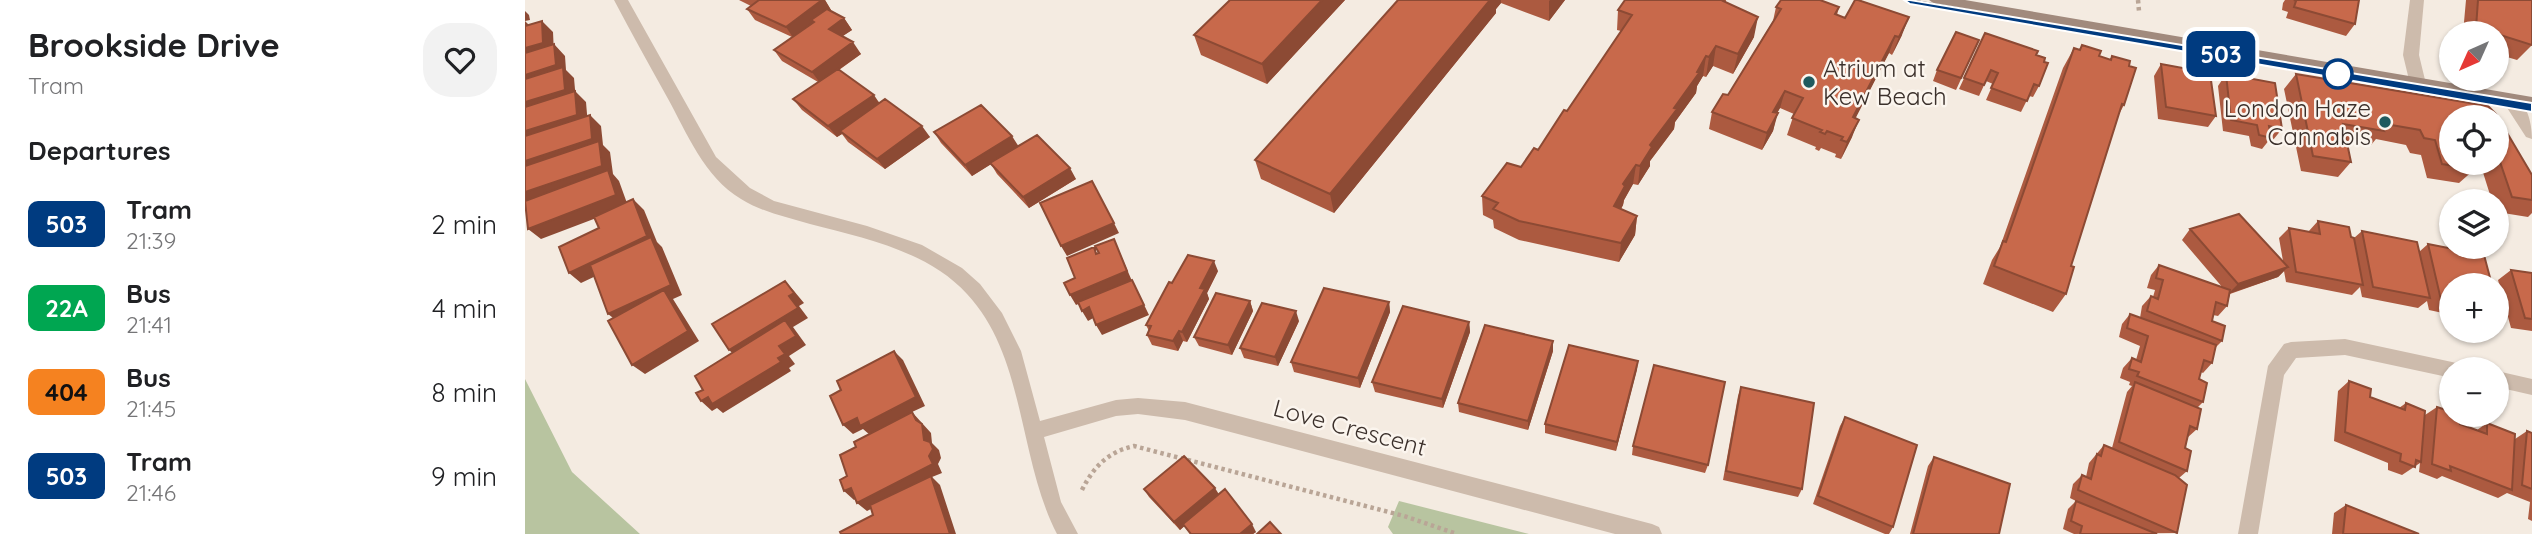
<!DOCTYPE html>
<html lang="en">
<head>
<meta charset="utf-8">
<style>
  body { margin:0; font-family:Quicksand,sans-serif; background:#f2f2f2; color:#202124; height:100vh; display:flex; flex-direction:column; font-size:26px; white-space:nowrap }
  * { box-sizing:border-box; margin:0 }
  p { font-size:23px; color:#757577 }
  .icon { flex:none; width:38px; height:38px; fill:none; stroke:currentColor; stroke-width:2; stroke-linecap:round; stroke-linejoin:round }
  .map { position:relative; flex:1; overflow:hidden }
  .panel { display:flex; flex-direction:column; background:#fff; width:525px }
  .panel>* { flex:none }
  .badge { padding:0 14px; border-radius:10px; font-size:24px; line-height:46px }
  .needle { width:46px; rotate:225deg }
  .fabs { position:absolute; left:1914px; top:21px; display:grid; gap:14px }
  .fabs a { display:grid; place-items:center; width:70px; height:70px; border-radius:50%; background:#fff; box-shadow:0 2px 5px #0004; font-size:35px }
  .map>.badge { position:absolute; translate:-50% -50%; box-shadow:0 0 0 4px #fff }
  h2 { padding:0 28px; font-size:26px; line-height:63px }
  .round { display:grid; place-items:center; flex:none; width:74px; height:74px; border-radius:28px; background:#f2f2f2 }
  .overview { display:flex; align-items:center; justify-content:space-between; height:119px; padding:0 28px }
  h1 { font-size:33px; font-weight:700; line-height:52px }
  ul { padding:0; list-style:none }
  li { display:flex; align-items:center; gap:21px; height:84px; padding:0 28px }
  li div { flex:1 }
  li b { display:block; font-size:26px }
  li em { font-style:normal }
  li .badge { min-width:77px; font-weight:700; text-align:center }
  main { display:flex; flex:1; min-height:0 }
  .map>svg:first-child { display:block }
</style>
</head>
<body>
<main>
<section class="panel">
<div class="overview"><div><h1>Brookside Drive</h1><p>Tram</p></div><a class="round"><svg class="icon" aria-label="heart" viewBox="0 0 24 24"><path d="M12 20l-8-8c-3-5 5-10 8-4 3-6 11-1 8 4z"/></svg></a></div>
<h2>Departures</h2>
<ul>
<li><span class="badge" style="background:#003b80;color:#fff">503</span><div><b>Tram</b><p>21:39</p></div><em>2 min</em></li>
<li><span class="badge" style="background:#00a651;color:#fff">22A</span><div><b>Bus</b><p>21:41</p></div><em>4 min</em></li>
<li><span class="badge" style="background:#f58220;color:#111">404</span><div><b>Bus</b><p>21:45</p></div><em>8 min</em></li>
<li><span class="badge" style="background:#003b80;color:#fff">503</span><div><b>Tram</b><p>21:46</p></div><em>9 min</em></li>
</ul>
</section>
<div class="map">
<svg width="2007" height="534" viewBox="0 0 2007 534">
  <rect width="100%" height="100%" fill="#f4ebe1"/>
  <path fill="#b8c4a0" d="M0,379L47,472L115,534H0Z
    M874,501L1004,534H868L863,527Z"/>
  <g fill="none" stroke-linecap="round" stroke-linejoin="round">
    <path stroke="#b9a596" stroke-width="4.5" stroke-dasharray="3.5 3.5" stroke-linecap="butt" d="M1613,0L1614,11
      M557,490C569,466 583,452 609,446L879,516L932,534"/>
    <path fill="#cdbbac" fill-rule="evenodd" d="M89,0H103L191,157L225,188L249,201L342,226L397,245L437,268L455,284L477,313L496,351L515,421L591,400L613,398L660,402L1127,524L1134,527L1137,534H1090L660,420L613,414L591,416L519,437L536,502L553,534H532C493,459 501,357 442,294C403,251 339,238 285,224C261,217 237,212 216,199C179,177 162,133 142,97C124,65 106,32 89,0Z
      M1885,0H1899L1894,55L1901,84L1893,90L1885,84L1878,55Z
      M1985,94C2002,100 2007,123 2007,139L2001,137L1977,100Z
      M1820,339L1927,362L1934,364L1936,369H1927V378L1820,355L1771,358L1759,375L1733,534H1713L1743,366L1759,344L1766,342Z
      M1972,371L2007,379V395L1972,387Z"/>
    <path fill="#a18a7d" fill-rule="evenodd" d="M1404,0H1440L2007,97V109L1411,5Z"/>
    <path stroke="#3b302b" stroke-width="2" d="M1385,0L2007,108"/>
  </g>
  <path fill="#ac5a40" d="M214,0H300L306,10V11L319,18L327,30L317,36L336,54L314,70L355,103L405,137L360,169L323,142L317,134L312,137L277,110L268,99L293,82L257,61L249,50L267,37L230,20L222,9L226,6Z
    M705,0H820L742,84L676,55L669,35Z
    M873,0H1040L1024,21L976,3L971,9V13L809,213L736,179L730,160Z
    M1201,0V2L1229,37L1208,74L1188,66L1181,77L1178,76L1172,86L1171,93L1150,122L1149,129L1125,161V166L1113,185L1108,184L1099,200L1098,205L1096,209L1112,216L1110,235L1094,262L994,240L969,228L968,220L958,215L957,196L996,167L1013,150L1042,111L1096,31L1092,30L1093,10Z
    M1760,0H1834L1830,24L1821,36L1761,18L1763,12L1757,10L1758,3Z
    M1941,0H2007V45L1992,60L1972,54V33H1938Z
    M1251,7H1314L1312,15L1377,35L1367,55L1364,53L1330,118L1327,137L1316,159L1310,157L1311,154L1296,148L1294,151L1290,149L1291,147L1262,135L1269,114L1255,108L1252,113L1248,131L1237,150L1184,129L1187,112L1203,95L1248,21Z
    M1460,33L1511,55L1514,86L1508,97L1504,96L1496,112L1461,100L1468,84L1461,81L1454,96L1434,89Z
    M1454,40L1431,90L1408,81L1412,70Z
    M1557,45L1574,56L1585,60L1587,56L1604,66L1599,105L1594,114L1546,266L1541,294L1528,312L1458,284L1467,260L1475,247L1538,68L1549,48L1554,50Z
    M1636,64L1691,116L1683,127L1633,119L1629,76Z
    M1701,74L1757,129L1748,140L1745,139L1737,149L1726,146L1724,136L1698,131L1693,86Z
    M1771,74L1963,106L1971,114L2007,175V213L2003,217L1972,212V201H1967L1955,163H1972V117H1927V163H1948L1950,169L1934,183L1902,178L1896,155L1885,153L1881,145L1851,139L1846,145L1822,142L1826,162L1813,177L1776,171L1759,89Z
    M409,132L493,146L551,179L504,208L472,174L466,164L447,176L416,143Z
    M1793,221L1829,238L1837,231L1894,252L1903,244L1927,285V315L1904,310L1902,301L1893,308L1837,297L1835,287L1827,295L1761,282L1759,271L1753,277L1705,294L1702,306L1693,316L1688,315L1687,321L1697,341L1691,347L1687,363L1678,373L1676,372L1674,379L1678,402L1672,408V429L1662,438L1660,448L1662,471L1654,478L1652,533L1549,534L1538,529L1543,509L1551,501L1545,498L1548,484L1557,475L1561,477L1564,463L1579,445L1587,448L1602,392L1607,386L1604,385L1605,382L1595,378L1598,368L1607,358L1611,360L1615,346L1594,337L1597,324L1605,314L1615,318L1617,306L1626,296L1628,297L1630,290L1622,288L1626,275L1634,265L1698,288L1657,240L1665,229L1758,261L1754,238L1764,228L1783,232Z
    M1986,270L2007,273V331L1986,328L1973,280Z
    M693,271L682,293L684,299L662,342L658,341L653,351L627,345L622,335L624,331L621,325L647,283Z
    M725,301L728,311L707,355L674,346L669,337Z
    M864,302L865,312L835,388L769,372L766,362Z
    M774,321L753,366L719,358L715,348Z
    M944,322L945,332L918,408L850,392L847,382Z
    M1028,341V351L1003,430L934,412L933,403Z
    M1113,361L1091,451L1020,433V424Z
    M1824,381L1845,397L1874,408L1881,403L1900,415L1912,407L1935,424L1952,430L1962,423L1990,439L2002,431L2007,433V521L2003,519L2005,502L1982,493L1973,498L1917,476L1912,479L1894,472L1895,463L1877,475L1863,470V463L1809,441L1813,391Z
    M1216,387L1277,489L1273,497L1198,480L1213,396Z
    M1320,417L1368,527L1364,534H1360L1288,504L1315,426Z
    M1108,446L1183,465L1180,473L1107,455Z
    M1409,457L1474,534H1385L1403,466Z
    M619,489L731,532L728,534H665L659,526L655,530L624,497Z
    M1821,505L1894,534H1807L1809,513Z"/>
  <path fill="#8c4a34" d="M297,0H300L306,10L290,23L286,20L289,24L269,39L261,27Z
    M797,0H820L742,84L737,64Z
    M965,0H976V3L971,9V13L809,213L805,194Z
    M1025,0H1040L1024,21V1Z
    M0,11L4,15L5,20L0,21L3,24V31L0,32Z
    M1233,17L1229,37L1208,74L1213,54Z
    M1384,17L1377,35L1367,55L1374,37Z
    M319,18L327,30L312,40L304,29Z
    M17,21L28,32L29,54L0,63V48Z
    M1370,36L1364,53L1322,135L1328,117Z
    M328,42L336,54L295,83L287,72Z
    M29,44L40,56L41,70L49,78L51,101L0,117V75Z
    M1191,46L1188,66L1181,77L1184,57Z
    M1181,56L1178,76L1172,86L1171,93L1150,122L1149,129L1125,161V166L1113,185L1115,166L1125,145Z
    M50,91L61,102L63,126L0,146V131Z
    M1260,91L1255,108L1243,129L1248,112Z
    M349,95L357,107L315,131L317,134L312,137L303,126Z
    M1253,113L1248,131L1237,150L1242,133Z
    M65,115L76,126L78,145L85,152L88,174L94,181L103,206L16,239L3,229L0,201V161Z
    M1334,120L1327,137L1316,159L1322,142Z
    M397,126L405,137L360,169L352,159Z
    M487,136L494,147L447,176L440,165Z
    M1111,165L1108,184L1099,200L1098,205L1087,225L1089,206L1098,184Z
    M545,168L551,179L504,208L498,197Z
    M108,199L119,210L132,242L137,247L157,295L148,299L174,341L120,374L107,365L96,324L83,314L130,248L56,283L44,273Z
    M1112,216L1110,235L1094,262L1096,243Z
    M589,223L594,233L542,256L536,246Z
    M589,239L607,281L551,305L545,295Z
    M689,261L693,271L682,293L684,299L662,342L657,332L675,288Z
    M1763,267L1753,277L1703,294L1713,284Z
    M607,280L624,315L577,335L571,325Z
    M260,281L269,291L279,303L274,306L283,318L268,327L281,345L264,356L270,364L264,368L266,371L198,413L192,408L187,411L176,401L215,360L204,350L264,296Z
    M725,301L728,311L707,355L703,345Z
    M864,302L865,312L835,388L833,378Z
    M564,307L570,317L563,321L557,311Z
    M771,311L774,321L753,366L750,357Z
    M944,322L945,332L918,408L917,399Z
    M654,331L658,341L653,351L648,341Z
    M1028,341V351L1003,430V421Z
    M369,351L378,360L400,406L387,412L406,433L407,443L414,450L416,458L413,464L417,473L407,477L415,485L431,534H425L407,478L342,511L332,503L345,435L338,429L328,434L318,425Z
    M1113,361L1112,370L1091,451L1092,442Z
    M326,488L336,496L329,500L319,491Z
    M690,488L695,496L655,530L649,522Z
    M727,524L731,532L728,534H715Z"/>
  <path fill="#c8694b" stroke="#8c4a34" stroke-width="2" d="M234,0H297L261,27L222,9Z
    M705,0H797L737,64L669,35Z
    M873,0H965L805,194L730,160Z
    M1100,0H1199L1198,1L1233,17L1213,54L1191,46L1184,57L1181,56L1172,72L1174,73L1149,108L1152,109L1125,145L1127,147L1115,166L1111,165L1098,184L1100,186L1089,206L1112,216L1096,243L994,221L968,209L973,203L957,196L982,163L996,167L1009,148L1013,150L1039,110L1042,111L1107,15L1093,10Z
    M1256,0H1295L1314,7L1310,14L1320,18L1330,0H1333L1384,17L1374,37L1370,36L1328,117L1334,120L1322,142L1316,140L1318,137L1302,131L1300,134L1295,132L1297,130L1267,118L1278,98L1260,91L1248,112L1253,113L1242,133L1187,112L1198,94L1203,95L1256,9L1251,7Z
    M1769,0H1834L1830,24L1769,7L1771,1Z
    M1953,0H2007V45L1972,34V33H1968L1951,28Z
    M302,9L319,18L304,29L328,42L287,72L249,50L289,22L286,20Z
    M17,21L18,43L0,48V26Z
    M1431,32L1454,40L1436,78L1412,70Z
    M1460,33L1513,51L1511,55L1520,58L1519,62L1523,63L1514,86L1509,84L1502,101L1466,88L1473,73L1466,70L1459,85L1439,78Z
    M29,44L31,65L0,75V53Z
    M1557,45L1576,51L1574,56L1586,60L1587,56L1605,61L1604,66L1611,68L1599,105L1597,104L1546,266L1549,267L1541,294L1469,266L1478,241L1481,242L1549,48L1555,50Z
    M1636,64L1685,73L1691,116L1641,107Z
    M38,67L40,90L0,102V79Z
    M313,69L349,95L303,126L268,99Z
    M1701,74L1750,83L1757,129L1744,126L1746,138L1734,135L1732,125L1706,120Z
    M1771,74L1963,106L1971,114L2007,175V200L1987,197L1972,153V117H1927V163H1948L1950,169L1917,164L1910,140L1899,138L1895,130L1855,123L1859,131L1818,124L1826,162L1788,156Z
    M50,91L52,115L0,131V107Z
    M360,99L397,126L352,159L315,131Z
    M456,105L487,136L440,165L409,132Z
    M65,115L67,139L0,161V136Z
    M512,135L545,168L498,197L465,163Z
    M74,141L77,166L0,192V166Z
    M83,170L91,195L3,229L0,201Z
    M567,181L589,223L536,246L515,203Z
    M108,199L122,236L44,273L34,247L74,228L69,217Z
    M1714,214L1763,267L1713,284L1665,229Z
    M1793,221L1824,227L1826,237L1829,238L1838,285L1771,272L1764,228L1795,234Z
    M1837,231L1892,242L1905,298L1848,287Z
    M126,237L146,285L83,314L65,265Z
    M589,239L602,271L545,295L539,283L550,278L542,258L569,247L571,254L574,253L570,246Z
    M1903,244L1959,255L1967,285H1927V302L1916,300Z
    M663,255L689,261L675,288L680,289L657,332L654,331L648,341L622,335L626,326L621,325L644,282L647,283Z
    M1634,265L1705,290L1702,306L1691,302L1687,321L1700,326L1697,341L1622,311L1626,296L1633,299L1638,280L1631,278Z
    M1986,270L2007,273V319L2000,318Z
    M607,280L619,305L571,325L564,307L557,311L553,302Z
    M260,281L269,293L264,296L273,308L204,350L187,324Z
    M799,288L864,302L833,378L766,362Z
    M139,290L163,331L107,365L83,321Z
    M691,293L725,301L703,345L669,337Z
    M737,303L771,311L750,357L715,348Z
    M878,306L944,322L917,399L847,382Z
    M1605,314L1691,345L1687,363L1679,360L1674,379L1682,383L1678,402L1612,376L1614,372L1604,369L1607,358L1616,362L1623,336L1602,328Z
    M260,320L271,336L254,346L260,354L253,358L256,362L187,404L183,397L176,401L171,393L178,390L170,376Z
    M960,325L1028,341L1003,421L933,403Z
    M1044,345L1113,361L1092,442L1020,424Z
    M369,351L391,397L335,426L332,418L318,425L305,396L316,390L312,381Z
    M1129,365L1200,382L1183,465L1108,446Z
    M1824,381L1846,389L1845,397L1880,410L1881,403L1900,411L1896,462L1891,460L1890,467L1875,461L1876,454L1820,432Z
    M1610,382L1676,409L1672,429L1665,426L1660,448L1666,451L1662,471L1594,442Z
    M1216,387L1289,403L1277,489L1201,471Z
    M1912,407L1927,412V415L1937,416L1935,424L1962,434V423L1990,434L1987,490L1925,466L1926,471L1907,464Z
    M387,412L391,420L397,424L399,440L405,442L408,449L404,456L408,464L332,503L326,488L319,491L315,480L322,476L315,455L331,447L329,442Z
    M1320,417L1392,445L1368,527L1293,496Z
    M2002,431L2007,433V489L1997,485Z
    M1579,445L1650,475L1662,485L1652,533L1553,490L1557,475L1566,479L1572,454L1576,456Z
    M659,456L690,488L649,522L619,489Z
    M1409,457L1485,484L1474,534H1388Z
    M406,476L425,534H316L315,532L348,515L345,505Z
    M700,489L727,524L715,534H666L658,524Z
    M1551,501L1632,534H1555L1557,526L1546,521Z
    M1821,505L1894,534H1818Z
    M745,522L756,534H732Z"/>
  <path fill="#003b80" stroke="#fff" stroke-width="2" d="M1379,0H1385L2007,103V112L1385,4Z"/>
  <circle fill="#fff" stroke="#003b80" stroke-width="3.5" cx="1813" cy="74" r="14"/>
  <g fill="#1f5a5e" stroke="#fbf5ee" stroke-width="2.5">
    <circle cx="1284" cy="82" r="7"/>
    <circle cx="1860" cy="122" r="7"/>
  </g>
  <g text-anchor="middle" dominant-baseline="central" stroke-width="5" stroke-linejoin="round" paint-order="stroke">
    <g font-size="24" fill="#3b302b" stroke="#fbf5ee" text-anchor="start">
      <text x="1298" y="68">Atrium at<tspan x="1298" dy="28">Kew Beach</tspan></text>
      <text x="1846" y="108" text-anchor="end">London Haze<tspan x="1846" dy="28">Cannabis</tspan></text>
    </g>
    <g font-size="24" fill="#3b302b" stroke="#fbf5ee">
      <text transform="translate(825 427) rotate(15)">Love Crescent</text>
    </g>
  </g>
</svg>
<div class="fabs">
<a><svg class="needle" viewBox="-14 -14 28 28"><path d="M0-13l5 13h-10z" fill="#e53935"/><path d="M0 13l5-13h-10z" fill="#757577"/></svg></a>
<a><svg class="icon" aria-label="locate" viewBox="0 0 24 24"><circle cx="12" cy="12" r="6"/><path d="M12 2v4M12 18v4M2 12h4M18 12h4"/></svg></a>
<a><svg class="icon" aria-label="layers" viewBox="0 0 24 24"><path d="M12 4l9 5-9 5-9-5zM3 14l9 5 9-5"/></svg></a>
<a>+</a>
<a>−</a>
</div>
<b class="badge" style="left:1696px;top:54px;background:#003b80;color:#fff">503</b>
</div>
</main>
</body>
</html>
